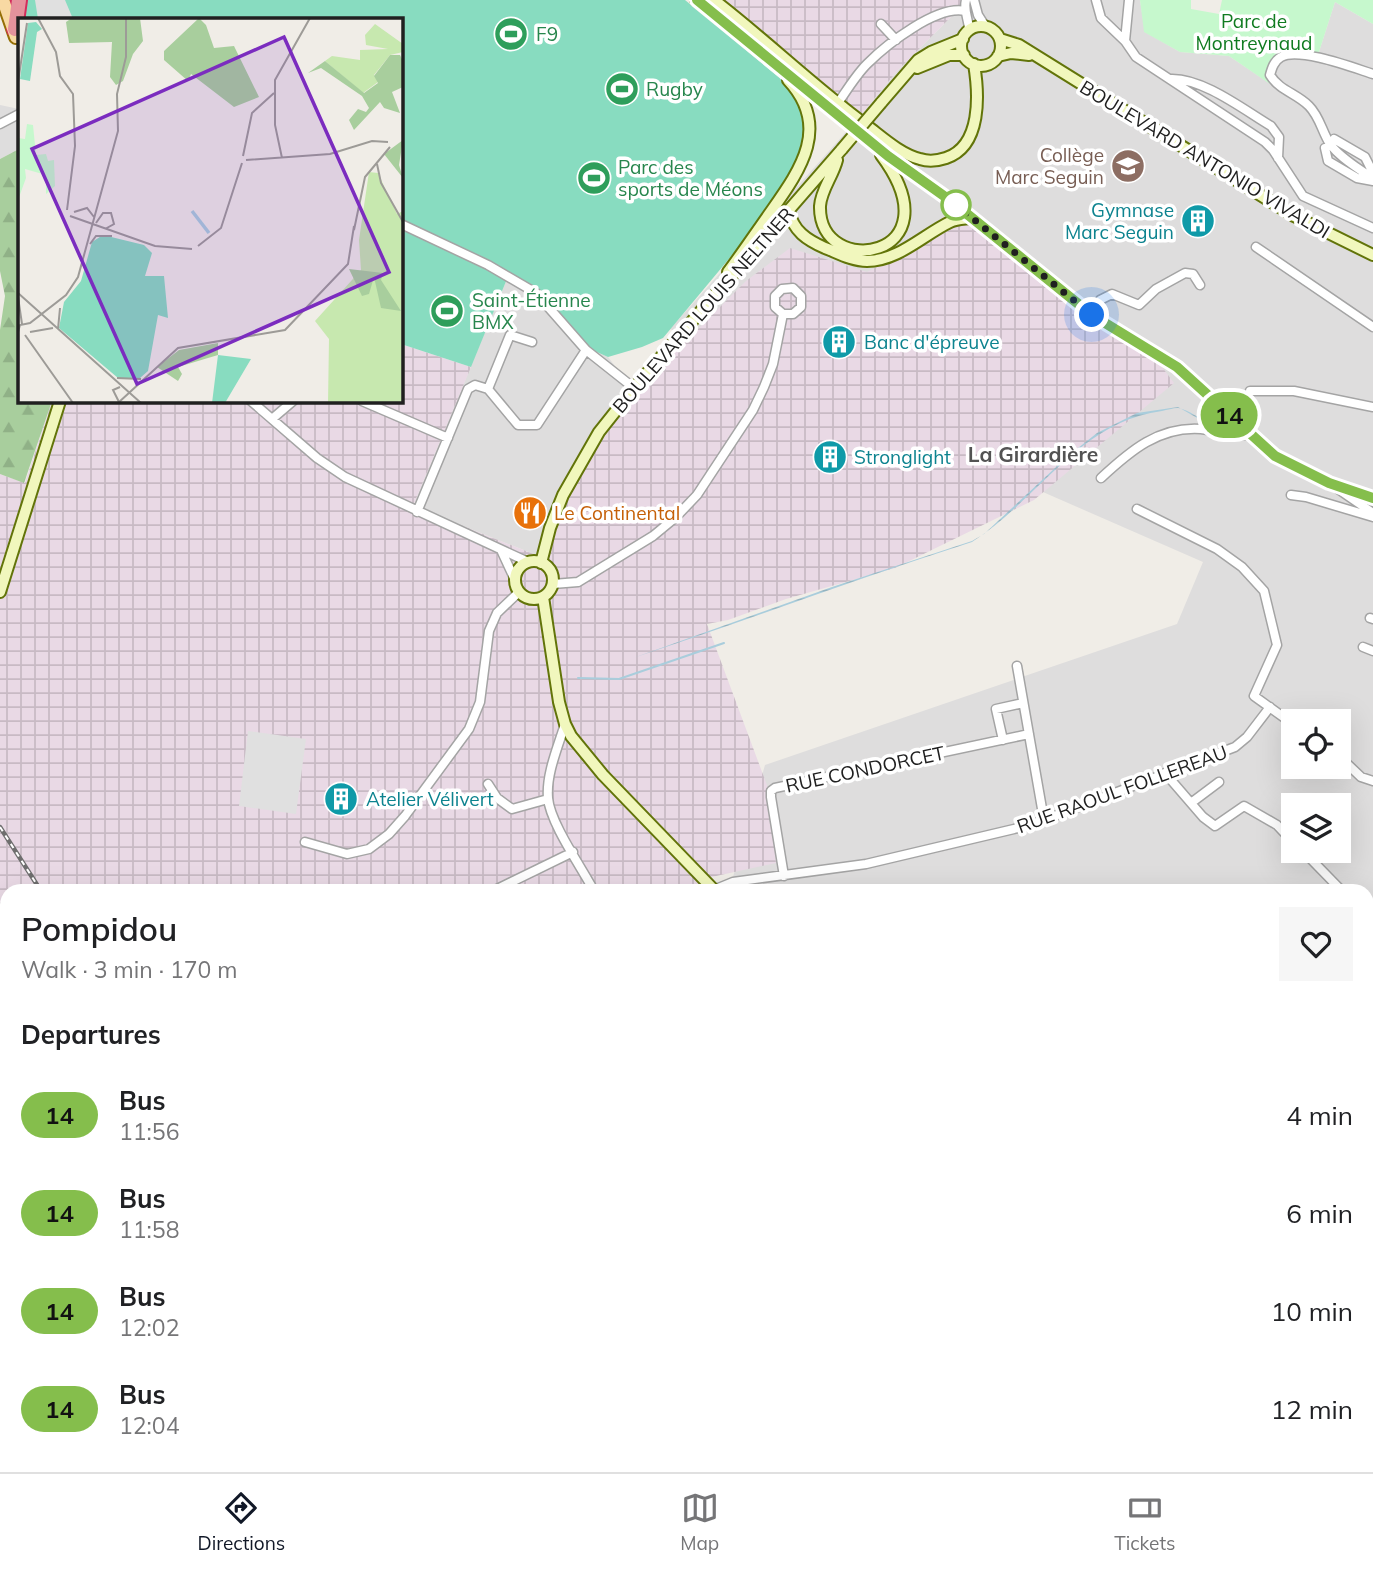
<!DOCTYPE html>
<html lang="en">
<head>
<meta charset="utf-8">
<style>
  body { margin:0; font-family:Mulish,sans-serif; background:#f6f6f6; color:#202124; height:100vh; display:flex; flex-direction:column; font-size:26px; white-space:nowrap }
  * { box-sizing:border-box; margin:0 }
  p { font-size:23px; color:#757577 }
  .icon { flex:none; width:38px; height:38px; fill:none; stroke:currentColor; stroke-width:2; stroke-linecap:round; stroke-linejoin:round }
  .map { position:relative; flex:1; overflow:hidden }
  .drawer { position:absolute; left:0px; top:884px; width:1374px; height:590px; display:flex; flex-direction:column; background:#fff; border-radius:21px 21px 0 0; box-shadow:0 7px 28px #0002 }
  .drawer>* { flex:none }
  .badge { padding:0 14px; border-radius:23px; font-size:24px; line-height:46px }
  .fabs { position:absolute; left:1281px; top:709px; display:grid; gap:14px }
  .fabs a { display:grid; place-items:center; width:70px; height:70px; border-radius:0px; background:#fff; box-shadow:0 7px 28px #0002; font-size:35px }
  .you { position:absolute; width:35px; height:35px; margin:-18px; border:5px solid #fff; border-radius:50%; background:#1a73e8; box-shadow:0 0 0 10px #1a73e833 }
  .map>.badge { position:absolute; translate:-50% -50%; box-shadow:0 0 0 4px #fff }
  h2 { padding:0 21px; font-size:26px; line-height:63px }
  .round { display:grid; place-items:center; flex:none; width:74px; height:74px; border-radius:0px; background:#f6f6f6 }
  .head { display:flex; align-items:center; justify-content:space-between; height:119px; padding:0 21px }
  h1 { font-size:33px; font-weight:600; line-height:52px }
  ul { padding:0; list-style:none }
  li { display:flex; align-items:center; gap:21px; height:98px; padding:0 21px }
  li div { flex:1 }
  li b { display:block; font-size:26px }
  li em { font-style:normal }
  li .badge { min-width:77px; font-weight:700; text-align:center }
  .dock { display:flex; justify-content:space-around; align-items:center; height:98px; border-top:2px solid #e0e0e0; background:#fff; font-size:19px; color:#757577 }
  .dock a { display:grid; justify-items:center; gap:4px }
  .dock .on { color:#111827 }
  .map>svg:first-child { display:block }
</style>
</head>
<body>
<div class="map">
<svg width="1373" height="1472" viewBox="0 0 1373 1472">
  <defs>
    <pattern id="industrial-grid" width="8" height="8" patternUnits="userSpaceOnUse" patternTransform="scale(1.75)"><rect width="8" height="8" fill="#e9d9e5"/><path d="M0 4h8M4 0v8" fill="none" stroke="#c8bac4"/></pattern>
    <pattern id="forest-firs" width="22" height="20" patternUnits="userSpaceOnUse" patternTransform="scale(1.75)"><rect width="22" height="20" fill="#a8ce9d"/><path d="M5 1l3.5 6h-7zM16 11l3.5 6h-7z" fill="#90b187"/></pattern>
    <pattern id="water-rules" width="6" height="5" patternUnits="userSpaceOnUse" patternTransform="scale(1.75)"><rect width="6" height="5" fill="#a9cddc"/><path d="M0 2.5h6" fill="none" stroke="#91b0bc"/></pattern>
  </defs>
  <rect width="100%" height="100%" fill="#f0ede7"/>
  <path fill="#dedddd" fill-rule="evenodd" d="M968,0H1140L1145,32L1180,52L1229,56L1269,83L1266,75L1270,62L1280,53L1298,51L1318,55L1335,2L1373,24V906L1370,908L1373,912V952L1367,955V891H729L765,765L1177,624L1203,562L670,329L854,123L898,70ZM1293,721H1339V766H1293ZM1293,805H1339V850H1293Z
    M0,105L19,109V149L0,159Z
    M509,274L545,296L590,349L608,357L635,392L546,559L413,506Z"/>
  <path fill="url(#industrial-grid)" d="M706,0H968L898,70L854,123Z
    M966,222L1147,347L1174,383L1034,500L895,568L786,599L728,620L707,624L768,788L776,863L707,878L721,891H7V1182L0,1164V474L25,483L52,401H401V344L471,367L413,506L546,559L572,487L593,443L635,392L746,281L790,248L867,272Z
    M1367,1273H1373V1472H350L340,1467L1367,1466Z"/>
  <path fill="#c7e8af" d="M0,1157L7,1175V1466H343L353,1472H0Z"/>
  <path fill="url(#forest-firs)" d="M19,149V401H52L24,483L0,474V330L5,296L0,271V159Z
    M1373,952V1212H1367V955Z
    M7,1278V1383L0,1378V1279Z"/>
  <path fill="#c6f8cd" d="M1140,0H1191V9L1219,14L1222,0H1373V24L1335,2L1318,55C1293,49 1275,46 1266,75L1270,84L1229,56L1180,52L1144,32Z"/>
  <path fill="#88dcc0" d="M25,0H685L793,89L802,110L806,129L800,158L758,224L663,338L642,347L608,357L590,349L545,296L509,274L471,367L401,344V19H23Z"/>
  <path fill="#e0e0e0" d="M35,0H65L73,19H38Z
    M248,731L306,739L296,814L239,806Z"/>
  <path fill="url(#water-rules)" d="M1178,407L1220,431L1243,439L1239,440C1222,434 1190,409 1178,408C1173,408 1167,410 1162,411C1080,421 1038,500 972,542C858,578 746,621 633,658L832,587L972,541L984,534L1068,456L1097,433L1137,413Z"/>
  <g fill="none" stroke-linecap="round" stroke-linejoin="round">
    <path stroke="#a9cddc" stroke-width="2" d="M578,678L619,679L724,643"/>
    <g stroke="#a4a4a4" stroke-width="11">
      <path id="street" d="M966,0C963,10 969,20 969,30
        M974,0L978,15L985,26
        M1096,0L1101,18L1125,41
        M1129,0L1125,41L1136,57L1265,142L1273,150L1303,196L1373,228
        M881,24L896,40
        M1373,74C1354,68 1299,47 1281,57C1274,61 1272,68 1270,75C1280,91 1296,93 1309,106C1320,117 1322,132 1330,144C1340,158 1360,169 1373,179
        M1171,79C1203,78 1244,110 1271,126L1279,137L1278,158
        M838,103C847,90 856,75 867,64C887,44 937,5 965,11
        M0,124L19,114
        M1334,139L1365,157L1373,173
        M1325,148L1328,161L1357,178L1373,181
        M401,224L488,265L536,293L586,350L634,388
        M1256,247L1373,327
        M1092,315L1100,300L1112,294L1139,305L1156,289L1185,273L1193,274L1200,285
        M488,389L510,335L532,342
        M1250,391H1294L1373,407
        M251,401L317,458L345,477L528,562
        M362,401L448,438
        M272,419L293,401
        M1101,478C1130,451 1159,426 1201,429C1218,431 1233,436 1250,435
        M1338,489L1373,513
        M1291,495L1306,497L1373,517
        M1137,509L1217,549L1242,567L1264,591L1277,645L1254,696L1293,724
        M417,512L468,389L475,385L488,389L518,425H537L586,350
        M502,552L515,580
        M553,584L578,582L653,536L676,517L697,495L753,410L764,387L773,364L783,314L775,307V296L782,289L793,288L801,296V307L793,314H783
        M1370,618L1373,619
        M1363,647L1373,651
        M1017,666L1044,820
        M565,724C558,747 546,774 548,798C550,823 582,868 594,891
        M1003,740L996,709L1023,703
        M1339,756L1361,777L1373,781
        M1165,773L1203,817L1215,826L1244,806L1277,825L1293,842
        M488,784L497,798L512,809L548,799
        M1191,803L1219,782
        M305,842L347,854L369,849L389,834L405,816L469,729L480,702L489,631L497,613L519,592
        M1302,850L1342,891
        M784,876L771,797V791L775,788L1029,734
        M493,891L573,852
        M711,891L733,882L866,864L1014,829L1044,820L1235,747L1247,737L1270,707
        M1367,1209L1373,1210
        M1367,1267H1373"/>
    </g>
    <g stroke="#627409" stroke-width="14">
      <path id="secondary" d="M696,0L846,122
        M714,0C766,40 813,86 866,125C882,137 900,154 920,159C929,162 937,161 946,158C982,146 979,94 974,64
        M961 46a20 20 0 1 1 40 0a20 20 0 1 1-40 0Z
        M1000,39L1019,45L1294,216L1373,255
        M998,56L1011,53L1029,55
        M917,68L949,55H964
        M881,103L918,60L931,52L963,39
        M843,119L888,156L951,201L1092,315L1177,367L1275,456L1329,483L1373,498
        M837,160C833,176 821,190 820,206C818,281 959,259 881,155
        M789,211C793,231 807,240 825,248C838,253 852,261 867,261C898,261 923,235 950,222C956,219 964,219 971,218
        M728,272C743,252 757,231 772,210C801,169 831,126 788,80
        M515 580a19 19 0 1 1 38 0a19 19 0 1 1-38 0Z
        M541,563L550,528L563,495L599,432L634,388L842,149
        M0,592L60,401
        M543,597L559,702L565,724L571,736L603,775L715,891
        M0,992L7,1007
        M404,1466L413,1472
        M1295,1466L1298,1472
        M702,1472L703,1466"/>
    </g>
    <g stroke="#956f06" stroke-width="16">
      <path id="primary" d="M3,0L16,37"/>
    </g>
    <g stroke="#d42d5c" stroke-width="18">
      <path id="highway" d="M15,29L19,0"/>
    </g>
    <use href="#street" stroke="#fff" stroke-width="8"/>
    <use href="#secondary" stroke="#f1f7bd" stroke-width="10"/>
    <use href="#primary" stroke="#f8d9a3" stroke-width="12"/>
    <use href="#highway" stroke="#e4929c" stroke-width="14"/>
    <g stroke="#6e6e6e" stroke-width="4.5">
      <path id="rail" d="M0,827L41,891
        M568,1466L572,1472"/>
    </g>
    <use href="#rail" stroke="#fff" stroke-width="2" stroke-dasharray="5" stroke-linecap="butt"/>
    <g stroke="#627409" stroke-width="14" stroke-linecap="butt">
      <path id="secondary-bridge" d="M842,149L881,103"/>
    </g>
    <use href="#secondary-bridge" stroke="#f1f7bd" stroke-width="10"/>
  </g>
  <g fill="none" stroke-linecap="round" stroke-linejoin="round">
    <g stroke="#fff" stroke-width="16">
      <path id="line" d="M697,0L888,156L951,201L1092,315L1177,367L1275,456L1329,483L1373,498"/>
    </g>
    <use href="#line" stroke="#85be4c" stroke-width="10"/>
    <path stroke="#202020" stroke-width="7" stroke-dasharray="0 12.6" d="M956,205L1092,315"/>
  </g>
  <defs>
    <g id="stadium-disc" transform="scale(1.75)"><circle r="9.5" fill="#2e9e5b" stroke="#fff"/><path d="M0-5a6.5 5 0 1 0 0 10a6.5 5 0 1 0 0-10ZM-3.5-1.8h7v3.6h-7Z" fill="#fff"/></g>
    <g id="school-disc" transform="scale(1.75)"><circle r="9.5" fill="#8d6e63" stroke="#fff"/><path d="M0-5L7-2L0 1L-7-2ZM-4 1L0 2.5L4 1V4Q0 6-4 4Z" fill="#fff"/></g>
    <g id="building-disc" transform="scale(1.75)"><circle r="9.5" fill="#0f9aa8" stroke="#fff"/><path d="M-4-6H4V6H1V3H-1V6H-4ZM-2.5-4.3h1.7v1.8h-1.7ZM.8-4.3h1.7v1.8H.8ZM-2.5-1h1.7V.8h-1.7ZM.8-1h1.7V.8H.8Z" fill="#fff"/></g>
    <g id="restaurant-disc" transform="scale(1.75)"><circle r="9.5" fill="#e8710a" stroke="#fff"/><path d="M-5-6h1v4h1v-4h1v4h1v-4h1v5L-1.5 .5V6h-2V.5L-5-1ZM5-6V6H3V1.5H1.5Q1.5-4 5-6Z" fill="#fff"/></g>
  </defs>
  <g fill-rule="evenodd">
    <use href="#stadium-disc" x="511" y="34"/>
    <use href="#stadium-disc" x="622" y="89"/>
    <use href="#school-disc" x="1128" y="166"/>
    <use href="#stadium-disc" x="594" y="178"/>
    <use href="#building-disc" x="1198" y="221"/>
    <use href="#stadium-disc" x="447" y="311"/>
    <use href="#building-disc" x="839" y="342"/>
    <use href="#building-disc" x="830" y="457"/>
    <use href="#restaurant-disc" x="530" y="513"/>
    <use href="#building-disc" x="341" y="799"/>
  </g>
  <circle fill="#fff" stroke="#85be4c" stroke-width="3.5" cx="956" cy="205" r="14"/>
  <g text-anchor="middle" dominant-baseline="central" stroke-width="7" stroke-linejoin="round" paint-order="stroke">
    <g font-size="19" fill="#107b20" stroke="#fff">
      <text x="1254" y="21">Parc de<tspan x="1254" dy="22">Montreynaud</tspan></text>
    </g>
    <g font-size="19" fill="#27864d" stroke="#fff" text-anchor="start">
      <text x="536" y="34">F9</text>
      <text x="646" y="89">Rugby</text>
      <text x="618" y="167">Parc des<tspan x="618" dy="22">sports de Méons</tspan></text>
      <text x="472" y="300">Saint-Étienne<tspan x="472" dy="22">BMX</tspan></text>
    </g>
    <g font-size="19" fill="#785e54" stroke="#fff" text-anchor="end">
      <text x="1104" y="155">Collège<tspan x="1104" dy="22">Marc Seguin</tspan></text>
    </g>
    <g font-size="19" fill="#202020" stroke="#fff">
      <text transform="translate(1205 159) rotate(31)">BOULEVARD ANTONIO VIVALDI</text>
      <text transform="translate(703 310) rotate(-49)">BOULEVARD LOUIS NELTNER</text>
      <text transform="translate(865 769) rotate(-12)">RUE CONDORCET</text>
      <text transform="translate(1122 789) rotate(-20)">RUE RAOUL FOLLEREAU</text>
    </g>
    <g font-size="19" fill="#0d838f" stroke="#fff" text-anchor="start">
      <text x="1174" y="210" text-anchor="end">Gymnase<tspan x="1174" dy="22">Marc Seguin</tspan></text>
      <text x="864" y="342">Banc d'épreuve</text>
      <text x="854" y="457">Stronglight</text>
      <text x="366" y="799">Atelier Vélivert</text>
    </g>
    <g font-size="19" fill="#c56008" stroke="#fff" text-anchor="start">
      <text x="554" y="513">Le Continental</text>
    </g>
    <g font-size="21" font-weight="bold" fill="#535353" stroke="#fff">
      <text x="1033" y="454">La Girardière</text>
    </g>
  </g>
  <g transform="translate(18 18)">
    <rect width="385" height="385" fill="#f0ede7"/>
    <path d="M357,6L385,26V34L372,37L356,57L360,64L345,75L307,43L314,38L342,42V32L370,31L348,27L347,17ZM351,154L360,155L379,196L385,193V385H310L311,321L297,303L343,252L341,222Z" fill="#c7e8af"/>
    <path d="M54,0H122L125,23L115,36L105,63L98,67L92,59L94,24L51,25L48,4ZM181,0L188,7L196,30L216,28L241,79L216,89L173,56L170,63L146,42V33ZM372,37H382L385,43V69L374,74L382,95L366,90L362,84L336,112L331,102L340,91L348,94L351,90L344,78L303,50L290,55L307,43L346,75L360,65L356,58ZM385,122L381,147L385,160L366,136ZM331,251L365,255L363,262L383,293L363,290L356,259L351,276L344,278ZM200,325V337L160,349L164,356L160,363L139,349L161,332Z" fill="#a8ce9d"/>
    <path d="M9,106L15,107L18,137L28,136L30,143L36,142L37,168L28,176V157L7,151L8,160L0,182V120L7,121Z" fill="#c6f8cd"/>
    <path d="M18,4L24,11L19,14L12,63L2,61L10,5ZM85,217L126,227L134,235L127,258H146L150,300L140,297L130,353L122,360H100L41,310L46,284L63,263L74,224ZM200,337L233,341L207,385H194Z" fill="#88dcc0"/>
    <path fill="none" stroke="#a9cddc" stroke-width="3.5" d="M174,193L191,215"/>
    <path fill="none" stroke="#9d9b97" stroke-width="2" d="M20,0L38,34L42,58L55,76L57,128L49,192M0,64L9,5M225,138L234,95L256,75M264,140L257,107V62L292,0M228,142L312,136L354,123L370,124M359,146L363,165L385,204M56,194L69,190L76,199M52,198L137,228L174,231M78,205L85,195H93L96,206L87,211M336,212L347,159L372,129M72,226L78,218H94M180,228L203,210L224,145M0,275L123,385M0,279L4,306M40,311L42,290M0,314L2,307L12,305L48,277L60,259L100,113L99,76L108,39V0M12,314L35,310M7,317L55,385M99,360L123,361M101,384L95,372L102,369M100,385L160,330L267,312L330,246L336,208"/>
    <path fill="#7b2cbf" fill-opacity="0.15" stroke="#7b2cbf" stroke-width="3.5" d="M266,19L371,254L119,366L14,131Z"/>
    <rect width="385" height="385" fill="none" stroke="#202020" stroke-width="3.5"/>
  </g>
</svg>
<div class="fabs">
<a><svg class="icon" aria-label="locate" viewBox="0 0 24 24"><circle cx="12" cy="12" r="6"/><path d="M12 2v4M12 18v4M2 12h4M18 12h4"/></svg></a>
<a><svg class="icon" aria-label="layers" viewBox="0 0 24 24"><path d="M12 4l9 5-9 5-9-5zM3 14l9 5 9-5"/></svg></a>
</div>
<div class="you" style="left:1092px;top:315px"></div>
<b class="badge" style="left:1229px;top:415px;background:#85be4c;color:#111">14</b>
<section class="drawer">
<div class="head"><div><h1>Pompidou</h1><p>Walk · 3 min · 170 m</p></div><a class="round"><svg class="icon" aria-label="heart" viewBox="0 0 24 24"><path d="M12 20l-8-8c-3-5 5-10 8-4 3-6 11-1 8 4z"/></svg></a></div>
<h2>Departures</h2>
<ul>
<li><span class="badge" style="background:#85be4c;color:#111">14</span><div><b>Bus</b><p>11:56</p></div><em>4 min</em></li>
<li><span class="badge" style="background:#85be4c;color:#111">14</span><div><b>Bus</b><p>11:58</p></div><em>6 min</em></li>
<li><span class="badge" style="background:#85be4c;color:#111">14</span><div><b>Bus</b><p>12:02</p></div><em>10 min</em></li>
<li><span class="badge" style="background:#85be4c;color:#111">14</span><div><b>Bus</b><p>12:04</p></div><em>12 min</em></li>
</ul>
</section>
</div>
<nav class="dock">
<a class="on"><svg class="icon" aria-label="directions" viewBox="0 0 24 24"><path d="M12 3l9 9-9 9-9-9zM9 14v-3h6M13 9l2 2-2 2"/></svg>Directions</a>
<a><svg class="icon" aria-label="map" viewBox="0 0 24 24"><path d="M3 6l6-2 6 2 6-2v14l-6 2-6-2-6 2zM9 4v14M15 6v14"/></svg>Map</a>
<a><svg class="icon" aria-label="tickets" viewBox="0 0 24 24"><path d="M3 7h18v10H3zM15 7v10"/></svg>Tickets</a>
</nav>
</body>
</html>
